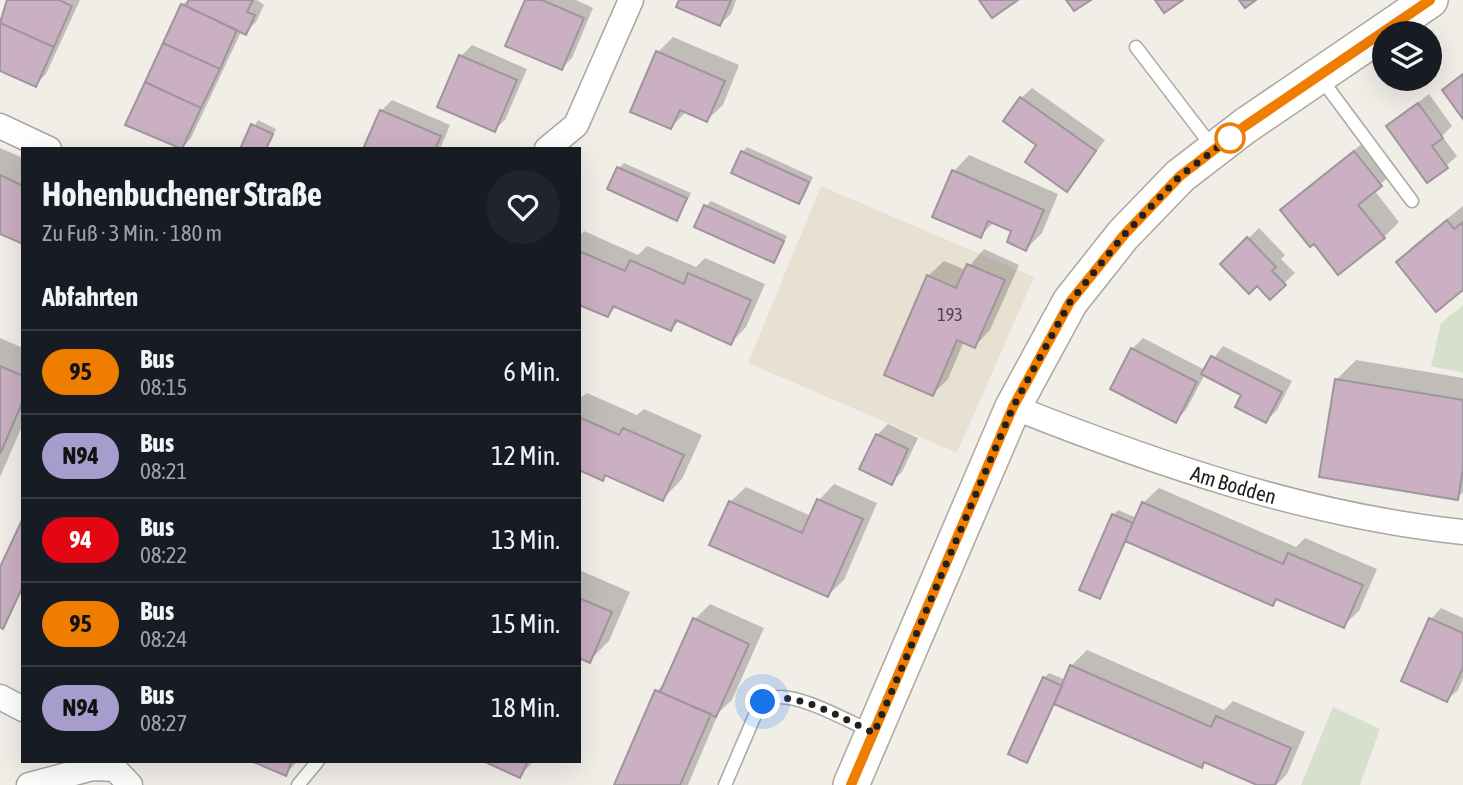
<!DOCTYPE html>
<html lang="de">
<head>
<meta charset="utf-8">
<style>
  body { margin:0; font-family:"Asap Condensed",sans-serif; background:#20242c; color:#f1f3f6; height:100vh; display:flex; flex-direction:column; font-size:26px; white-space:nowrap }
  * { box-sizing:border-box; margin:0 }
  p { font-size:23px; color:#9ea1a6 }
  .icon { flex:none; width:38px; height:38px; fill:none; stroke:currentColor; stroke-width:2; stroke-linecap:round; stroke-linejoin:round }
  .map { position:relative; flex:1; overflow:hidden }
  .sheet { position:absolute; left:21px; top:147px; width:560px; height:616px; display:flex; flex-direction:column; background:#171b24; border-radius:0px; box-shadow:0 7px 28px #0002 }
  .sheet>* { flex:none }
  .badge { padding:0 14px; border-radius:23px; font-size:24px; line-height:46px }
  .buttons { position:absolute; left:1372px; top:21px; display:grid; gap:14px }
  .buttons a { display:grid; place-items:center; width:70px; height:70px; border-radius:50%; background:#171b24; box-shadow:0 7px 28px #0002; font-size:35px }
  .you { position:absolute; width:35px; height:35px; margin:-18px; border:5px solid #fff; border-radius:50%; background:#1a73e8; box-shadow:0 0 0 10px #1a73e833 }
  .map>.badge { position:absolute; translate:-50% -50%; box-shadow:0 0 0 4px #fff }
  h2 { padding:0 21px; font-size:26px; line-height:63px }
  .round { display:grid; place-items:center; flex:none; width:74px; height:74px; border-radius:37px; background:#20242c }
  .head { display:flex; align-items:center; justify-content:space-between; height:119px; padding:0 21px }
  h1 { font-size:33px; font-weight:700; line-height:52px }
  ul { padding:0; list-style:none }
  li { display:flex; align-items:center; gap:21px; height:84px; padding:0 21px; border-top:2px solid #363941 }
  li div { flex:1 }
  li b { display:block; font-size:26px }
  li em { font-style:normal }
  li .badge { min-width:77px; font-weight:700; text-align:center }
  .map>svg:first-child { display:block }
</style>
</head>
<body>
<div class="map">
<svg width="1463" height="785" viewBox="0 0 1463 785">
  <rect width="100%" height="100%" fill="#f1ede7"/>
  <path fill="#e8e0d3" d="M821,186L1034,277L957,453L748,363Z"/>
  <path fill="#d7e0cc" d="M1463,305V373L1431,366L1441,323Z
    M1333,707L1380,729L1360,785H1301Z"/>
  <path fill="#0003" d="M9,0H80L46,74L35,85L0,69V20Z
    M188,0H257L264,5L256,22L246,32L242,30L191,138L181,149L127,124L182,5Z
    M527,0H576L593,8L572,58L562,68Z
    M681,0H736L731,14L720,24Z
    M673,37L739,65L723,105L707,120L687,111L671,127L658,52Z
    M472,45L527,69L505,120L494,130L461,56Z
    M1032,88L1105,140L1066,190L1039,144L1021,98Z
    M1429,94L1452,126L1442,136L1457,156L1446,166L1388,126Z
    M392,100L450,125L440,149H365L381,111Z
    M258,120L276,129L267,149H242Z
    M1370,137L1396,170L1374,190L1399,222L1384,237L1314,242L1282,210Z
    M747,147L813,177L804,197L799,202L742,152Z
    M0,148L23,158V242L0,232Z
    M969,155L1058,194L1042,233L1026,249L1014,231L994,222L980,236L954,171Z
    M624,163L691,193L681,214L676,219L619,168Z
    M711,201L787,236L778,256L773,261L706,206Z
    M1463,206V288L1398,262L1413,246Z
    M1259,228L1285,255L1281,259L1295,273L1270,297L1257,284L1222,264Z
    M584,231L638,255L647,246L696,267L705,258L765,284L746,327L731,343L680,320L671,329L617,306L608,315L579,303V236Z
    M984,249L1019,265L990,330L975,346L964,341L948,379L933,394L928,276L944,261L966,270Z
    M0,338L23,348V424L0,477Z
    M1143,338L1205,370L1223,346L1292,381L1277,410L1266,421L1244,394L1205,374L1186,410L1176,420L1132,349Z
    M1356,360L1463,378V492L1457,498L1336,380Z
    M587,393L637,415L644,409L702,435L682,479L663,499L607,474L602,478L579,468V399Z
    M888,424L918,438L902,472L891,482L877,435Z
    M834,484L877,503L844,580L828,595L730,502L746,487L811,516L819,500Z
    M1159,488L1296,547L1305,538L1377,569L1359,611L1343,626L1278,598L1273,603L1127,540L1100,597L1113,515L1118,510L1137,518L1143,503Z
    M23,522V589L2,627L0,571Z
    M579,570L630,592L609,641L589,661L579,656Z
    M710,604L764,628L732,700L719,712L688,785H616L657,691L667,681L695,619Z
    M1441,608L1463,618V678L1458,690L1447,700L1403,680L1431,619Z
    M1087,650L1224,710L1233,701L1305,732L1287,774L1276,785H1262L1207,761L1201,766L1055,703L1027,761L1044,678L1049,673L1066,680L1071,666Z
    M255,761H298L285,774Z
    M487,761H534L520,775Z"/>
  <path fill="#cbafc3" stroke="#9d979b" stroke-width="2" d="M7,0H59L72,6L54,47L0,23Z
    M189,0H253L247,12L255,15L246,35L186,6Z
    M525,0H542L584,18L562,70L505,46Z
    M679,0H731L720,26L676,7Z
    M979,0H1018L992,18Z
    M1066,0H1091L1074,11Z
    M1155,0H1183L1164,13Z
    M1239,0H1256L1245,8Z
    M181,4L237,30L220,69L163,43Z
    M0,23L54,47L36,87L0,71Z
    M163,43L220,69L201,108L145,82Z
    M656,51L725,81L707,122L680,110L671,129L630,112Z
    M459,55L517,80L495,132L437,107Z
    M1463,74V119L1442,90Z
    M145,82L201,108L182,149L125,125Z
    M1020,97L1096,151L1067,192L1025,162L1036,145L1003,121Z
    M1418,103L1443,138L1432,146L1448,168L1427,183L1386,126Z
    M380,110L441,136L435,149H363Z
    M251,124L273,134L266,149H240Z
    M741,151L809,182L799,204L731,173Z
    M1354,151L1382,186L1358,205L1385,238L1338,275L1314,244L1310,247L1280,210Z
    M617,167L687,198L677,221L607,189Z
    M952,170L1044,210L1026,251L1007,242L1011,231L988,221L981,238L932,217Z
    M0,175L23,186V244L0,234Z
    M704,205L784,241L774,263L694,227Z
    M1447,220L1454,229L1463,222V290L1436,312L1396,262Z
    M1247,237L1276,267L1272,271L1286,285L1270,300L1257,286L1249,294L1220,264Z
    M579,251L625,271L630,260L684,284L688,273L751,300L731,345L676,320L671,331L613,306L608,317L579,305Z
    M967,264L1005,280L975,348L957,340L933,396L884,375L927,275L956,288Z
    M1131,348L1197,382L1176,423L1110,389Z
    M1211,356L1282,392L1266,423L1235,407L1241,395L1201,374Z
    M0,366L23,376V401L0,454Z
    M1335,379L1463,400V468L1458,500L1319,477Z
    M579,417L619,435L623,428L684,455L663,501L605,475L603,481L579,470Z
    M876,434L908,449L892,485L859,469Z
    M817,499L863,519L828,597L709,545L729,501L802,533Z
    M1142,502L1283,564L1288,553L1363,585L1344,628L1276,599L1273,606L1125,541Z
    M1112,514L1133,523L1100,599L1079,590Z
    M23,518V586L3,629L0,627V567Z
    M579,598L612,612L590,663L579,658Z
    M693,618L749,644L716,717L660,692Z
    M1429,618L1463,633V668L1447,702L1401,681Z
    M1070,665L1211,727L1216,716L1291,748L1275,785H1257L1204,762L1202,768L1054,704Z
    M1043,677L1062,686L1027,763L1008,754Z
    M655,690L711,714L680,785H614Z
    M251,761H292L286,776Z
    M483,761H528L520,778Z"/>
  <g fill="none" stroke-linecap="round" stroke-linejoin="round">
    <g stroke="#aaa7a1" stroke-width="15">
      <path id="service" d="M1136,47L1214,149
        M1319,76L1412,201
        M298,785L318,761
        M725,785L756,713C760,706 763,700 772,698C796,691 849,722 873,732"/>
    </g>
    <g stroke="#aaa7a1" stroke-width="27">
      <g id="minor">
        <path d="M0,126L49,149"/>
        <path d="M547,149L576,125L631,0"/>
        <path id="s1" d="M1013,407C1157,464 1308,516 1463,532"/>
        <path d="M0,697L23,709"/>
        <path d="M29,785L93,768L115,769L130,785"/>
      </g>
    </g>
    <g stroke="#aaa7a1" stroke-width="38">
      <path id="secondary" d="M851,785L1013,407L1070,302L1123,235L1180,176L1245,126L1430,0"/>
    </g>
    <use href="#service" stroke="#fff" stroke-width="12"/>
    <use href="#minor" stroke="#fff" stroke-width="24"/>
    <use href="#secondary" stroke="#fff" stroke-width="35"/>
  </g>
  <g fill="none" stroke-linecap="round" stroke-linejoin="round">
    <g stroke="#fff" stroke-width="16">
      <path id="line" d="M851,785L1013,407L1070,302L1124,235L1180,176L1245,126L1430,0"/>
    </g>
    <use href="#line" stroke="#ef7d00" stroke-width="10"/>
    <path stroke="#22211f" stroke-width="7" stroke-dasharray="0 12.6" d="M763,702C792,687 845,720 874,733L1013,407L1070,302L1124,235L1180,176L1234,135L1230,138"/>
  </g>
  <circle fill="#fff" stroke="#ef7d00" stroke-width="3.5" cx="1230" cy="138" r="14"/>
  <g text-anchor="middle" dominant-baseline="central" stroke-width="5" stroke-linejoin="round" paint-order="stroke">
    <g font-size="18" fill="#4c4448">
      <text x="950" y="314">193</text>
    </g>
    <g font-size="21" fill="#22211f" stroke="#f1ede7">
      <text stroke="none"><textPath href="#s1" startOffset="234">Am Bodden</textPath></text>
    </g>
  </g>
</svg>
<div class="buttons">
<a><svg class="icon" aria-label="layers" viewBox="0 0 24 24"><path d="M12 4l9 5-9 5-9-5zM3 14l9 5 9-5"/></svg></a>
</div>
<div class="you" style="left:763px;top:702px"></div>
<section class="sheet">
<div class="head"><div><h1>Hohenbuchener Straße</h1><p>Zu Fuß · 3 Min. · 180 m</p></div><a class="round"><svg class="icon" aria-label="heart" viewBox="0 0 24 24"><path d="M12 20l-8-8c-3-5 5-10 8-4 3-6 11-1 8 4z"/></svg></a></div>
<h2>Abfahrten</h2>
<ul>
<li><span class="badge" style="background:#ef7d00;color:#111">95</span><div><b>Bus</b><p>08:15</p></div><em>6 Min.</em></li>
<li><span class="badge" style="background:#a69dcd;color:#111">N94</span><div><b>Bus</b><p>08:21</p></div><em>12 Min.</em></li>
<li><span class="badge" style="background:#e30613;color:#fff">94</span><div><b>Bus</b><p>08:22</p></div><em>13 Min.</em></li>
<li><span class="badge" style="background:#ef7d00;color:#111">95</span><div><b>Bus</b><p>08:24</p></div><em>15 Min.</em></li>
<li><span class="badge" style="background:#a69dcd;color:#111">N94</span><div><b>Bus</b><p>08:27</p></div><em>18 Min.</em></li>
</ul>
</section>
</div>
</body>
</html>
